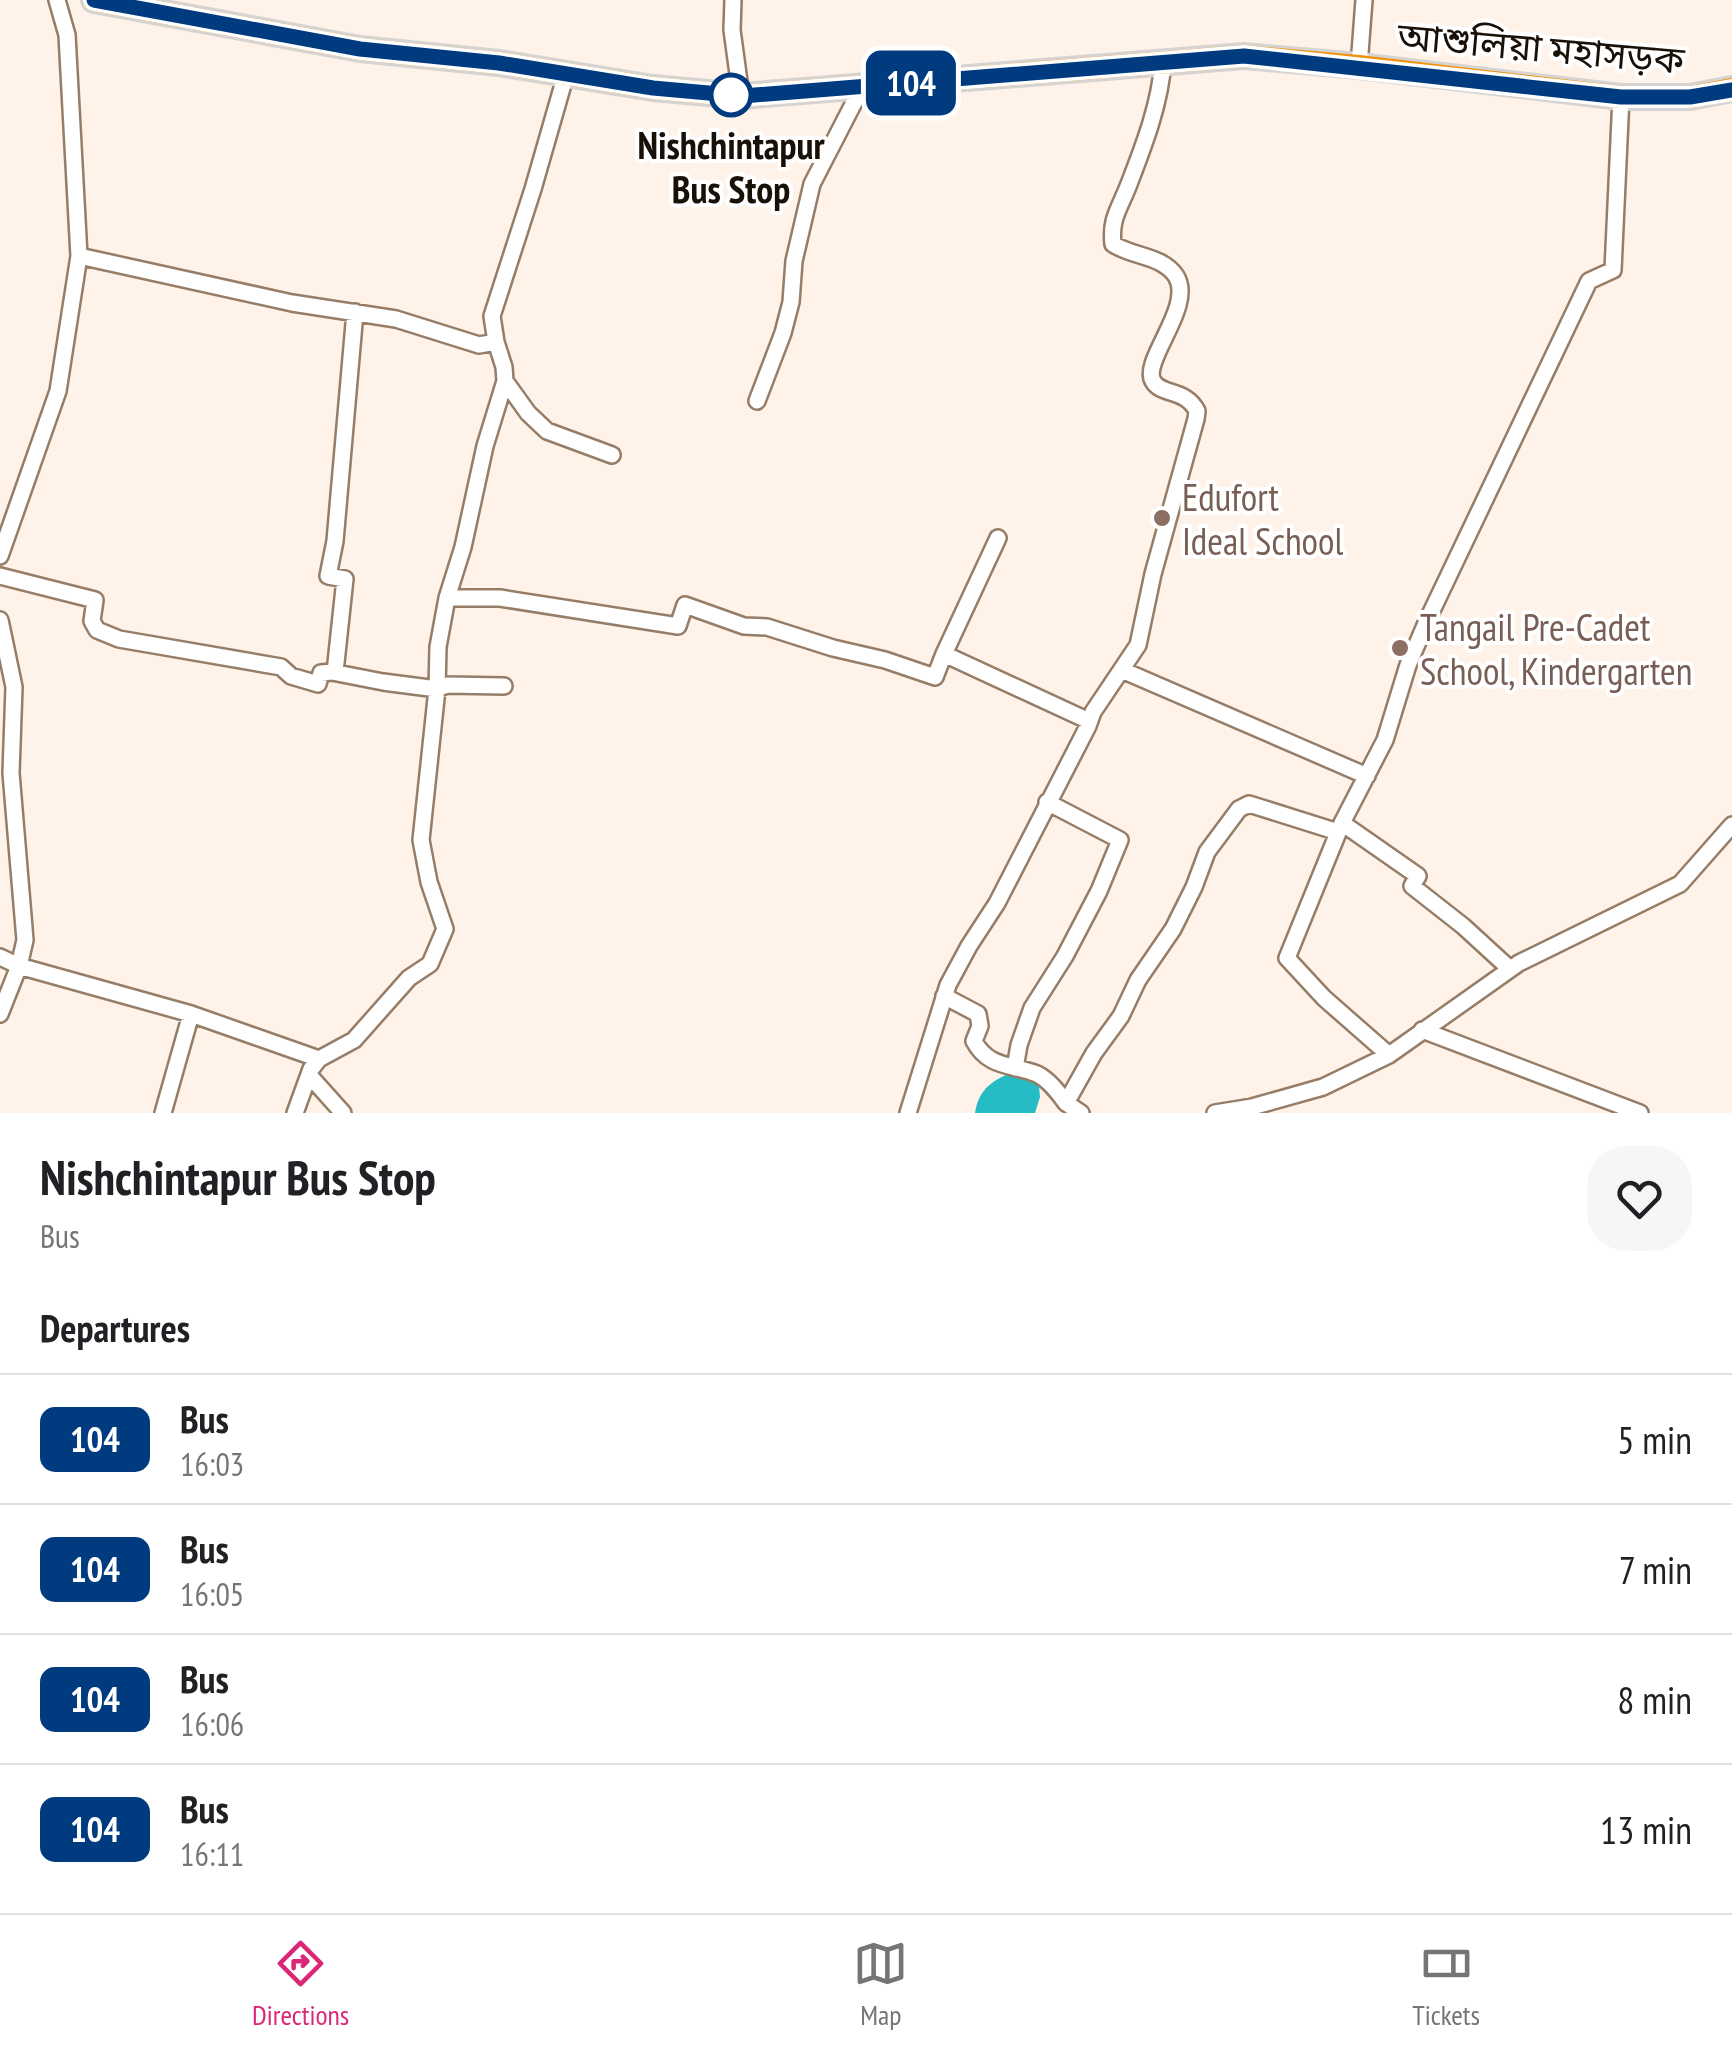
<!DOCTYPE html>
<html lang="en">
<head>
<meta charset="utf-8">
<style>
  body { margin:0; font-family:"PT Sans Narrow","Noto Sans Bengali",sans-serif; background:#f6f6f6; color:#202124; height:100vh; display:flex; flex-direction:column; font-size:38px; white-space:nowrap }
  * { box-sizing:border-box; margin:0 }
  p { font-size:32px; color:#757577 }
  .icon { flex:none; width:55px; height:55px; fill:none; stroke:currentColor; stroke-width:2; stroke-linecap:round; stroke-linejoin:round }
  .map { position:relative; height:1113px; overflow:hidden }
  .details { display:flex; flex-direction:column; background:#fff; flex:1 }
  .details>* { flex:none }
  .badge { padding:0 20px; border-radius:15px; font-size:35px; line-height:65px }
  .map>.badge { position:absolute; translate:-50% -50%; box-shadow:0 0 0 5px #fff }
  h2 { padding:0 40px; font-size:38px; line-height:90px }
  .round { display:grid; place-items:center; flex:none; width:105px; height:105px; border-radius:40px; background:#f6f6f6 }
  .overview { display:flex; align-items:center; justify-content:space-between; height:170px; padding:0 40px }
  h1 { font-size:48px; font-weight:800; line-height:75px }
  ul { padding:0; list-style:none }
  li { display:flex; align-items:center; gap:30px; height:130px; padding:0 40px; border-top:2px solid #e0e0e0 }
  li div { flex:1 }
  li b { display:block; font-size:38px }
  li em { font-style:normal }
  li .badge { min-width:110px; font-weight:700; text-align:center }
  .menu { display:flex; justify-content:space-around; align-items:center; height:140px; border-top:2px solid #e0e0e0; background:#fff; font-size:28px; color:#757577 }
  .menu a { display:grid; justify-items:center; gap:5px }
  .menu .on { color:#db2777 }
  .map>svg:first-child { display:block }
</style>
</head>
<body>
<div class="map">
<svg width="1732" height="1113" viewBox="0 0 1732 1113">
  <rect width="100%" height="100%" fill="#fef2e9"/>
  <path fill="#25bcc5" d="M1009,1074L1028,1078L1039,1086L1040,1097L1035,1113H975C978,1092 990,1081 1009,1074Z"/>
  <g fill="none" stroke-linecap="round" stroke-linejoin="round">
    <g stroke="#967d67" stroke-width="20">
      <path id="minor" d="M733,0L732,30L741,96
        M1359,66L1364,0
        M79,256L292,303L396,319L479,345L496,342
        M505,381L528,413L547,431L612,455
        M757,401L783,333L791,302L794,261L812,184L862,87
        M998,538L944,654L1089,721
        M0,556L58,391L79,256L67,35L57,0
        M0,576L95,600L92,621L97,630L119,639L281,667L291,676L318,684L321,673L332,672L383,682L437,689L447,685L504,686
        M447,598H500L678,626L685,605L744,626L767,627L833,648L885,660L935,677L944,654
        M0,620L14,687L11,773L25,940L19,966L0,1014
        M1122,670L1367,776
        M335,672L345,579L328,576L335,541L355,312
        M1342,823L1418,876L1412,886L1463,926L1510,969
        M0,957L19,966L191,1014L319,1059
        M944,996L978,1014L980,1026L974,1041C988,1068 1012,1064 1037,1074C1049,1080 1058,1092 1066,1103
        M1422,1030L1640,1113
        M1389,1055L1324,998L1287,958L1342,823L1385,740L1408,665L1427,621L1589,281L1613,270L1621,97
        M1015,1068L1019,1045L1032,1008L1065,956L1099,891L1120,840L1047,802
        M309,1075L343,1113
        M163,1113L191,1014
        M295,1113L311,1069L319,1059L354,1040L409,978L430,964L445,929L429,882L421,840L437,689L438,647L447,598L463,547L485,446L505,381L504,367L496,342L492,316L533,189L566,74
        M908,1113L948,985L969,946L997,903L1088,726L1093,712L1138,645L1153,574L1196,419L1197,411C1185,388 1161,396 1153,381C1141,361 1195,306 1176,276C1162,255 1132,257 1113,244C1110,218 1120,208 1129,184C1144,145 1160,104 1163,62
        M1081,1113L1066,1103L1094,1053L1121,1016L1138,980L1173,929L1194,887L1207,852L1239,809L1249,804L1338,832
        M1215,1113L1252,1107
        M1251,1113L1252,1107L1323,1087L1389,1055L1519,963L1680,884L1732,825"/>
    </g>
    <g stroke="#d6d4d3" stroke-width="28">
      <path id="highway" d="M94,0L360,49L499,63L653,88L741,96L1244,56L1359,66L1621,97H1690L1732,89"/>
    </g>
    <use href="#minor" stroke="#fff" stroke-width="15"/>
    <use href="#highway" stroke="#f2920b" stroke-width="22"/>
  </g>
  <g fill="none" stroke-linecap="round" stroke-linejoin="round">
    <g stroke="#fff" stroke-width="22">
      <path id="line" d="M94,0L360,49L499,63L653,88L742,96L1244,56L1621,97H1690L1732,90"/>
    </g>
    <use href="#line" stroke="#003b80" stroke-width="15"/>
  </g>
  <circle fill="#fff" stroke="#003b80" stroke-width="5" cx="731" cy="95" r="20"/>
  <g fill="#8d6e63" stroke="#fff" stroke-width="4">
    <circle cx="1162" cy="518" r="10"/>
    <circle cx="1400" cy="648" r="10"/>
  </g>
  <g text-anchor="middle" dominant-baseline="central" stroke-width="8" stroke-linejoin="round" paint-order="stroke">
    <g font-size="38" fill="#191008" stroke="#fff">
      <text transform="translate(1541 47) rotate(5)">আশুলিয়া মহাসড়ক</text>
    </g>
    <g font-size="38" font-weight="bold" fill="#191008" stroke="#fff">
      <text x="731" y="144">Nishchintapur<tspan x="731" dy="44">Bus Stop</tspan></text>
    </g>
    <g font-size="38" fill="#785e54" stroke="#fff" text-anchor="start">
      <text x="1182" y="496">Edufort<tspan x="1182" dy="44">Ideal School</tspan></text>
      <text x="1420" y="626">Tangail Pre-Cadet<tspan x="1420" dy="44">School, Kindergarten</tspan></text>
    </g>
  </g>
</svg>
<b class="badge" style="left:911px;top:83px;background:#003b80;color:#fff">104</b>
</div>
<section class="details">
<div class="overview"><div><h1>Nishchintapur Bus Stop</h1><p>Bus</p></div><a class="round"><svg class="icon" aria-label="heart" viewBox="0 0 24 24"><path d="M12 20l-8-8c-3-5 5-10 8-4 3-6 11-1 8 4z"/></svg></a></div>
<h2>Departures</h2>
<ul>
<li><span class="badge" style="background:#003b80;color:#fff">104</span><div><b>Bus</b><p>16:03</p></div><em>5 min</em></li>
<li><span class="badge" style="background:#003b80;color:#fff">104</span><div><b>Bus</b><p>16:05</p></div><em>7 min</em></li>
<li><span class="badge" style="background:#003b80;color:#fff">104</span><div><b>Bus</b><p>16:06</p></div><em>8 min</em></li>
<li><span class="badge" style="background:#003b80;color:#fff">104</span><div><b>Bus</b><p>16:11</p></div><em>13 min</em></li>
</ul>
</section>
<nav class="menu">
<a class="on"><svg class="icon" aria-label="directions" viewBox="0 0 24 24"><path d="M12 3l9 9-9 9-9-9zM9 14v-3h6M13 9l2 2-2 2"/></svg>Directions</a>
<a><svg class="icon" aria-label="map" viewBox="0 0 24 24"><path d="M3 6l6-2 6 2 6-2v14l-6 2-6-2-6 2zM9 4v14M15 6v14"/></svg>Map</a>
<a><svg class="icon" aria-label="tickets" viewBox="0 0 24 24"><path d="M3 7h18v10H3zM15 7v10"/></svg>Tickets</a>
</nav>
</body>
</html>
